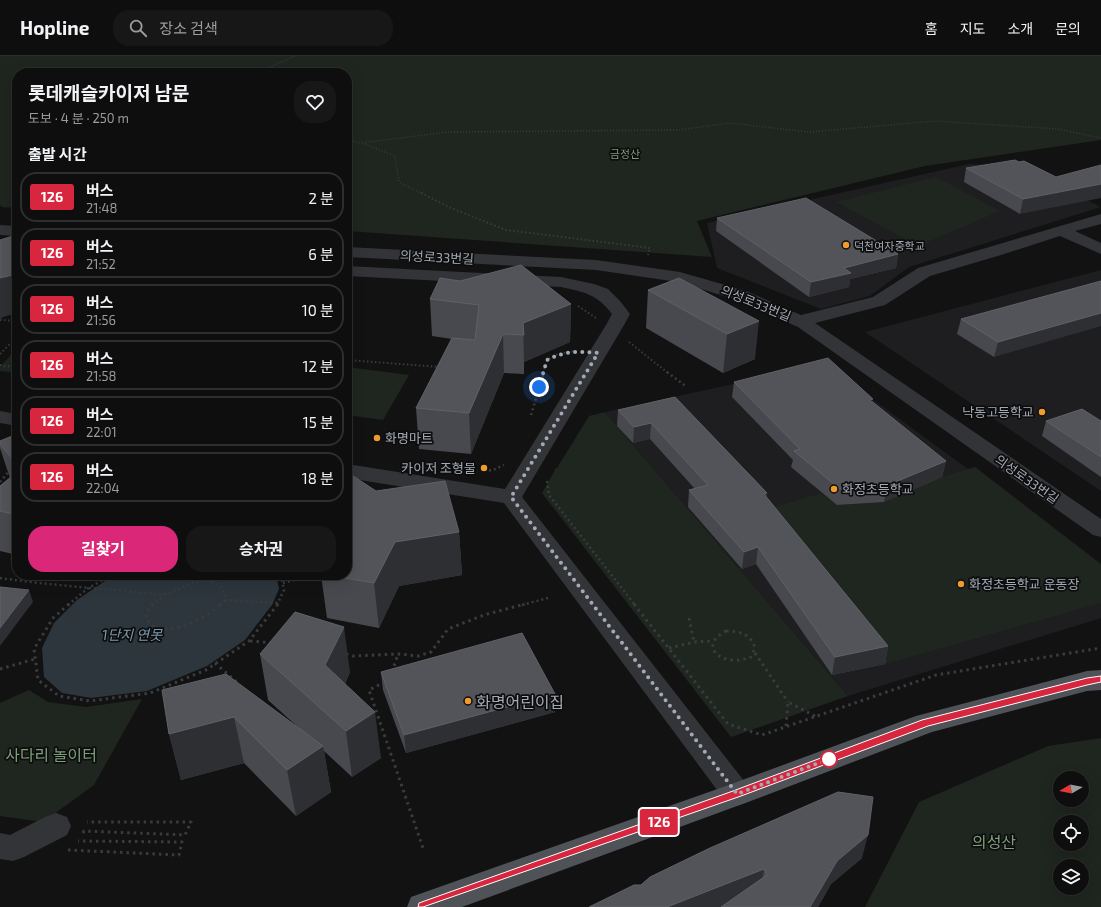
<!DOCTYPE html>
<html lang="ko">
<head>
<meta charset="utf-8">
<style>
  body { margin:0; font-family:"Exo 2","Noto Sans KR",sans-serif; background:#171717; color:#f1f3f6; height:100vh; display:flex; flex-direction:column; font-size:15px; white-space:nowrap }
  * { box-sizing:border-box; margin:0 }
  p { font-size:13px; color:#9b9c9e }
  .icon { flex:none; width:22px; height:22px; fill:none; stroke:currentColor; stroke-width:2; stroke-linecap:round; stroke-linejoin:round }
  .map { position:relative; flex:1; overflow:hidden }
  .details { position:absolute; left:12px; top:12px; width:340px; height:512px; display:flex; flex-direction:column; background:#0e0e0e; border-radius:16px; box-shadow:0 4px 16px #0002,0 0 0 1px #2e2e2e }
  .details>* { flex:none }
  .badge { padding:0 8px; border-radius:3px; font-size:14px; line-height:26px }
  .needle { width:26px; rotate:260deg }
  .fabs { position:absolute; left:1053px; top:715px; display:grid; gap:8px }
  .fabs a { display:grid; place-items:center; width:36px; height:36px; border-radius:50%; background:#0e0e0e; box-shadow:0 4px 16px #0002,0 0 0 1px #2e2e2e; font-size:20px }
  .you { position:absolute; width:20px; height:20px; margin:-10px; border:3px solid #fff; border-radius:50%; background:#1a73e8; box-shadow:0 0 0 6px #1a73e833 }
  .map>.badge { position:absolute; translate:-50% -50%; box-shadow:0 0 0 2px #fff }
  h2 { padding:0 16px; font-size:15px; line-height:36px }
  .round { display:grid; place-items:center; flex:none; width:42px; height:42px; border-radius:16px; background:#171717 }
  .overview { display:flex; align-items:center; justify-content:space-between; height:68px; padding:0 16px }
  h1 { font-size:19px; font-weight:700; line-height:30px }
  .cta { display:flex; gap:8px; margin-top:auto; padding:8px 16px }
  .cta a { flex:1; height:46px; border-radius:16px; background:#db2777; color:#fff; font-size:16px; font-weight:700; line-height:46px; text-align:center }
  .cta a+a { background:#171717; color:#f1f3f6 }
  ul { padding:0; list-style:none }
  li { display:flex; align-items:center; gap:12px; height:50px; margin:0 8px 6px; padding:0 8px; border:2px solid #2e2e2e; border-radius:16px }
  li div { flex:1 }
  li b { display:block; font-size:15px }
  li em { font-style:normal }
  li .badge { min-width:44px; font-weight:700; text-align:center }
  header { display:flex; align-items:center; gap:24px; box-sizing:border-box; height:56px; padding:0 20px; background:#0e0e0e; border-bottom:1px solid #2e2e2e }
  header strong { font-size:19px }
  nav { display:flex; gap:22px; margin-inline-start:auto; font-size:14px }
  .search { width:280px; height:36px; background:#171717; display:flex; align-items:center; gap:10px; box-sizing:border-box; padding:0 14px; border-radius:16px; color:#9b9c9e; font-size:15px }
  .map>svg:first-child { display:block }
</style>
</head>
<body>
<header>
<strong>Hopline</strong>
<div class="search"><svg class="icon" aria-label="search" viewBox="0 0 24 24"><circle cx="10" cy="10" r="6"/><path d="M15 15l6 6"/></svg>장소 검색</div>
<nav><a>홈</a><a>지도</a><a>소개</a><a>문의</a></nav>
</header>
<div class="map">
<svg width="1101" height="851" viewBox="0 0 1101 851">
  <rect width="100%" height="100%" fill="#121213"/>
  <path fill="#1e1e20" d="M969,108L1018,110L1101,151L909,211L870,240L821,253L717,212L707,167Z
    M1101,214V435L865,276Z
    M824,308L1101,510V562L848,640L605,356Z"/>
  <path fill="#1e261f" fill-rule="evenodd" d="M0,0H1101V84L925,110L697,165L712,201L347,175V17H17V152L2,151L0,149Z
    M936,121L1000,155L918,190L836,146Z
    M17,292V317L0,315V311Z
    M347,311L409,319L383,364L347,359Z
    M605,356L848,640L731,681L542,437L555,414L554,413L557,412L589,360Z
    M975,411L1101,508V547L885,608L762,455L821,437L837,449L884,446L942,421Z
    M29,634L48,646L86,651L142,643L94,729L43,766L0,760V647Z
    M1101,682V851H865L919,746L1048,690ZM1060,722H1082V744H1060ZM1060,766H1082V788H1060ZM1060,810H1082V832H1060Z"/>
  <path fill="#2c363c" d="M114,519H276L279,533L272,549L245,584L207,610L147,635L91,642L62,637L44,621L42,592L54,567L77,544Z"/>
  <g fill="none" stroke-linecap="round" stroke-linejoin="round">
    <path stroke="#393b3f" stroke-width="1.5" stroke-dasharray="1 2" stroke-linecap="butt" d="M256,17L295,0
      M347,84L361,87L448,76L678,74L729,67L809,76L935,65L1058,73L1101,82
      M362,87L395,100L399,126L423,138"/>
    <path stroke="#393b3f" stroke-width="2" stroke-dasharray="1.5 2.5" stroke-linecap="butt" d="M421,137L451,152L506,174L650,192L648,199
      M578,250L596,262
      M347,256L352,249
      M0,264L17,265
      M629,286L668,317
      M0,298L17,281
      M347,304L440,311
      M0,309L12,311
      M543,317L547,304L558,298L574,295"/>
    <path stroke="#393b3f" stroke-width="2.5" stroke-dasharray="2 3" stroke-linecap="butt" d="M667,316L687,331
      M531,359L544,316
      M484,415L493,414L504,409
      M547,425L549,439L635,549
      M0,426L10,414
      M0,522C43,528 86,532 130,535C140,536 157,540 166,538C183,534 192,521 212,526C222,529 224,534 225,544L279,547
      M283,527L315,519
      M68,549L87,533L111,519
      M152,549L166,538
      M220,549L225,544
      M277,549L284,534L281,519
      M522,549L548,542"/>
    <path stroke="#393b3f" stroke-width="3" stroke-dasharray="2.5 4" stroke-linecap="butt" d="M69,548L53,562L34,593L38,624L59,640L90,645L150,637L206,614L249,585L278,548
      M153,548L147,555L146,562C161,588 205,562 221,548
      M634,548L728,668L762,679L936,619L1101,592
      M689,562L694,586
      M726,575C740,575 751,578 755,592L751,601C745,603 739,605 732,604C712,602 704,586 726,575Z
      M250,585L273,587
      M669,592L694,586L712,585
      M755,597L788,646
      M346,598L353,600L398,598L418,600L431,596L448,573L484,559L525,548
      M215,607L239,628
      M0,613L35,603
      M392,616L398,598
      M385,626L369,634L424,795
      M786,670L788,646L815,660
      M83,777L84,775L185,779L191,766H87
      M68,794L179,799L182,786L78,785"/>
    <path fill="#333438" fill-rule="evenodd" d="M1101,158V168L1075,175L1101,187V198L1060,180L1001,199L930,220L885,249L815,267L1101,463V481L1093,479L798,271L734,243L678,226L596,214L347,201V191L596,204L680,216L746,235L801,259L873,241L918,212Z
      M0,169L17,170V180L0,179Z
      M347,210L561,221L594,228L608,233L620,245L630,258L624,269L522,441L748,730L752,738L748,746L737,750L726,746L504,447L347,422V408L505,433L606,269L612,258C597,238 584,236 561,231L347,220Z
      M0,355L17,358V370L0,367Z
      M56,757L67,761L71,770L67,779L24,801L13,805L0,803V777L10,779L45,761Z"/>
    <path fill="#4f5257" fill-rule="evenodd" d="M1101,614V634L1087,635L932,676L748,746L462,851H407L411,841L726,730L916,660L1087,615Z"/>
  </g>
  <path fill="#48494e" d="M966,112L1056,121L1020,158L964,126Z
    M717,162L898,198L896,212L850,223L849,231L809,241L716,175Z
    M679,222L755,303L723,317L646,272L648,234Z
    M1101,225L994,301L957,278L961,263Z
    M430,243L571,248L570,286L524,306V318L504,317L471,398L419,393L416,352L452,283L432,280Z
    M734,326L873,346L946,405L942,421L884,446L837,449L791,411L793,404L732,341Z
    M675,341L767,437V442L888,590L885,608L832,619L756,508L742,513L688,451L689,434L695,433L650,383L633,387L617,370L618,354Z
    M1046,365H1101V421L1042,380Z
    M17,378V499L0,495V430L10,422L0,392V385Z
    M347,416L376,435L459,476L462,519L399,530L379,572L327,562L321,519H347Z
    M260,598L350,616L345,628L381,702L352,721L324,695L331,736L296,760L244,707L181,724L169,678L162,634L300,673L268,644Z
    M381,616L555,656L406,697L383,634Z
    M862,802L831,828L818,851H589L641,829L650,821Z"/>
  <path fill="#2e2f32" d="M1101,128V142L1020,158L1023,143Z
    M898,198L896,212L850,223L849,231L809,241L811,226L844,212Z
    M17,218V257L3,261L0,264V222Z
    M571,248L570,286L524,306L523,267Z
    M1101,257V270L994,301L998,286Z
    M759,265L755,303L723,317L727,278Z
    M503,278L504,317L471,398L469,357Z
    M651,367L650,383L633,387L634,371Z
    M946,405L942,421L884,446L888,429Z
    M767,437L765,454L764,438Z
    M459,476L462,519L399,530L379,572L374,527L395,486Z
    M758,491L756,508L742,513L744,496Z
    M29,534L33,546L0,590V572Z
    M344,571L350,616L332,655L325,609Z
    M888,590L885,608L832,619L835,601Z
    M555,638V656L406,697L404,679Z
    M375,656L381,702L352,721L346,675Z
    M234,661L244,707L181,724L169,678Z
    M323,690L331,736L296,760L287,714Z
    M868,779L862,802L831,828L818,851H810L837,805Z
    M764,813L760,836L722,851H667Z"/>
  <path fill="#525459" stroke="#5e6167" d="M1015,104L1019,106L1024,105L1056,121L1101,109V128L1023,143L966,112Z
    M806,142L898,198L844,212L851,217L811,226L717,162Z
    M16,179H17V218L0,222V184Z
    M521,209L571,248L523,267L524,279L503,278L469,357L416,352L452,282L475,284L479,249L430,243L440,222L460,225Z
    M679,222L759,265L727,278L648,234Z
    M1101,225V257L998,286L961,263Z
    M828,302L873,343L870,344L946,405L888,429L840,433L794,395L800,393L734,326Z
    M675,341L767,437L764,438L888,590L835,601L758,491L744,496L689,434L708,429L651,367L634,371L618,354Z
    M1082,353L1101,365V401L1046,365Z
    M17,378V408L0,388V385Z
    M17,416V459L0,455V430Z
    M347,416L376,435L445,425L459,476L395,486L374,527L328,519H347V477L349,473L347,472Z
    M0,531L29,534L0,572Z
    M295,556L344,571L325,609L375,656L346,675L260,598Z
    M522,577L555,638L404,679L381,616Z
    M226,618L323,690L287,714L234,661L169,678L162,634Z
    M838,736L873,741L868,779L837,805L810,851H721L767,819L764,813L667,851H589L634,829H641L650,821L710,792Z"/>
  <path fill="#d7263d" stroke="#fff" d="M1101,620V626L1087,629L928,670L741,740L423,851H418L419,847L733,735L922,664L1087,622Z"/>
  <g fill="none" stroke-linecap="round" stroke-linejoin="round">
    <path stroke="#a3aab4" stroke-width="4" stroke-dasharray="0 7.2" d="M539,331L547,304C564,295 579,295 598,297L511,441L737,738L829,703"/>
  </g>
  <g fill="#ef9b2e" stroke="#0d0d0e" stroke-width="1.5">
    <circle cx="846" cy="189" r="4"/>
    <circle cx="1042" cy="356" r="4"/>
    <circle cx="377" cy="382" r="4"/>
    <circle cx="484" cy="412" r="4"/>
    <circle cx="834" cy="433" r="4"/>
    <circle cx="961" cy="528" r="4"/>
    <circle cx="468" cy="645" r="4"/>
  </g>
  <circle fill="#fff" stroke="#d7263d" stroke-width="2" cx="829" cy="703" r="8"/>
  <g text-anchor="middle" dominant-baseline="central" stroke-width="3.5" stroke-linejoin="round" paint-order="stroke">
    <g font-size="11" fill="#7c9f7a" stroke="#0d0d0e">
      <text x="625" y="97">금정산</text>
    </g>
    <g font-size="11" fill="#a3aab4" stroke="#0d0d0e" text-anchor="start">
      <text x="854" y="189">덕천여자중학교</text>
    </g>
    <g font-size="13" fill="#a3aab4" stroke="#0d0d0e">
      <text transform="translate(437 201) rotate(3)">의성로33번길</text>
      <text transform="translate(756 247) rotate(22)">의성로33번길</text>
      <text transform="translate(1027 423) rotate(35)">의성로33번길</text>
    </g>
    <g font-size="13" fill="#a3aab4" stroke="#0d0d0e" text-anchor="start">
      <text x="1034" y="356" text-anchor="end">낙동고등학교</text>
      <text x="385" y="382">화명마트</text>
      <text x="476" y="412" text-anchor="end">카이저 조형물</text>
      <text x="842" y="433">화정초등학교</text>
      <text x="969" y="528">화정초등학교 운동장</text>
    </g>
    <g font-size="14" font-style="italic" fill="#7a9caf" stroke="#0d0d0e">
      <text x="132" y="578">1단지 연못</text>
    </g>
    <g font-size="16" fill="#a3aab4" stroke="#0d0d0e" text-anchor="start">
      <text x="476" y="645">화명어린이집</text>
    </g>
    <g font-size="16" fill="#7c9f7a" stroke="#0d0d0e">
      <text x="51" y="698">사다리 놀이터</text>
      <text x="994" y="785">의성산</text>
    </g>
  </g>
</svg>
<div class="fabs">
<a><svg class="needle" viewBox="-14 -14 28 28"><path d="M0-13l5 13h-10z" fill="#e53935"/><path d="M0 13l5-13h-10z" fill="#9b9c9e"/></svg></a>
<a><svg class="icon" aria-label="locate" viewBox="0 0 24 24"><circle cx="12" cy="12" r="6"/><path d="M12 2v4M12 18v4M2 12h4M18 12h4"/></svg></a>
<a><svg class="icon" aria-label="layers" viewBox="0 0 24 24"><path d="M12 4l9 5-9 5-9-5zM3 14l9 5 9-5"/></svg></a>
</div>
<div class="you" style="left:539px;top:331px"></div>
<b class="badge" style="left:659px;top:766px;background:#d7263d;color:#fff">126</b>
<section class="details">
<div class="overview"><div><h1>롯데캐슬카이저 남문</h1><p>도보 · 4 분 · 250 m</p></div><a class="round"><svg class="icon" aria-label="heart" viewBox="0 0 24 24"><path d="M12 20l-8-8c-3-5 5-10 8-4 3-6 11-1 8 4z"/></svg></a></div>
<h2>출발 시간</h2>
<ul>
<li><span class="badge" style="background:#d7263d;color:#fff">126</span><div><b>버스</b><p>21:48</p></div><em>2 분</em></li>
<li><span class="badge" style="background:#d7263d;color:#fff">126</span><div><b>버스</b><p>21:52</p></div><em>6 분</em></li>
<li><span class="badge" style="background:#d7263d;color:#fff">126</span><div><b>버스</b><p>21:56</p></div><em>10 분</em></li>
<li><span class="badge" style="background:#d7263d;color:#fff">126</span><div><b>버스</b><p>21:58</p></div><em>12 분</em></li>
<li><span class="badge" style="background:#d7263d;color:#fff">126</span><div><b>버스</b><p>22:01</p></div><em>15 분</em></li>
<li><span class="badge" style="background:#d7263d;color:#fff">126</span><div><b>버스</b><p>22:04</p></div><em>18 분</em></li>
</ul>
<div class="cta"><a>길찾기</a><a>승차권</a></div>
</section>
</div>
</body>
</html>
